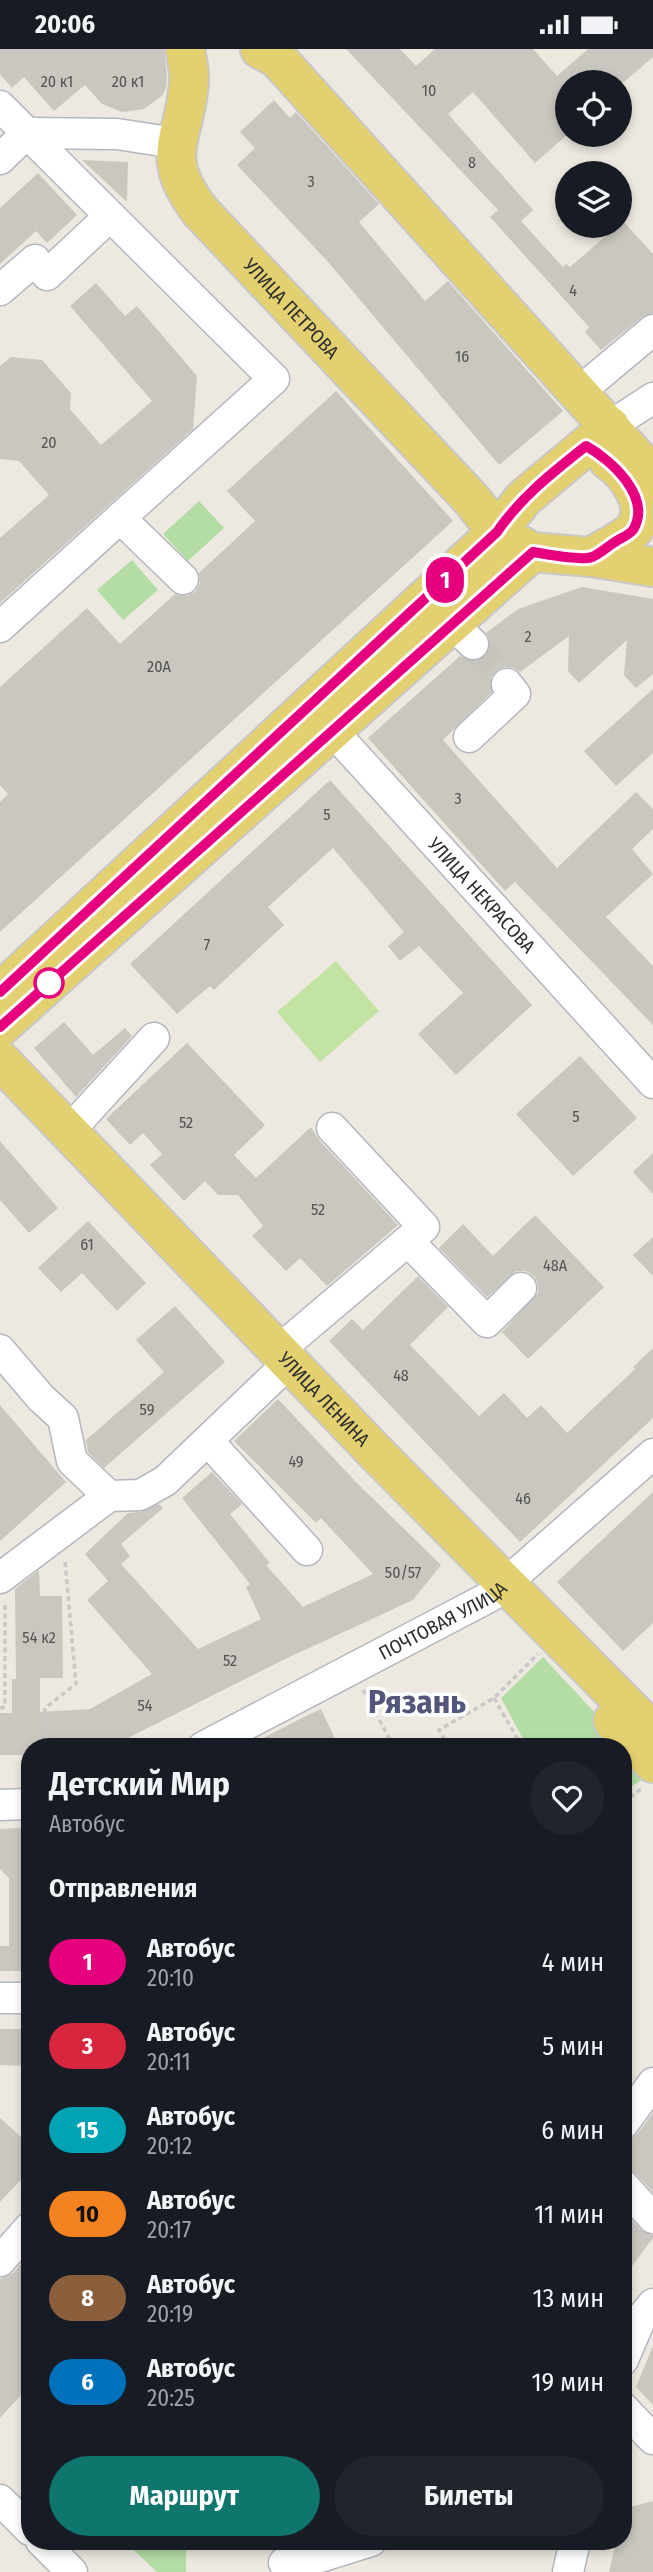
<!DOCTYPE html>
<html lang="ru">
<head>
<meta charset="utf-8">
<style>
  body { margin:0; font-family:"Fira Sans Condensed",sans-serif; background:#20242c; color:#f1f3f6; height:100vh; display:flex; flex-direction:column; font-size:26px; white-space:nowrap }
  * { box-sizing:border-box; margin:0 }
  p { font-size:23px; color:#9ea1a6 }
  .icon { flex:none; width:38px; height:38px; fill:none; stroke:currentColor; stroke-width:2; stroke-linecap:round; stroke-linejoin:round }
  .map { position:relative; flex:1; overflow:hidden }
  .drawer { position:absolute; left:21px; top:1689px; width:611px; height:812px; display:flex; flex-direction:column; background:#171b24; border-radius:28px; box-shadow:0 4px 10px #0003 }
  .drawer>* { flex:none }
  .badge { padding:0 14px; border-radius:23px; font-size:24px; line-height:46px }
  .buttons { position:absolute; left:555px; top:21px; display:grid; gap:14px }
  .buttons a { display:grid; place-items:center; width:77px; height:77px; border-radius:50%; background:#171b24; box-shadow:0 4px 10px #0003; font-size:35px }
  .map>.badge { position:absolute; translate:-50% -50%; box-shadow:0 0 0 4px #fff }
  h2 { padding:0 28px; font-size:26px; line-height:63px }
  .round { display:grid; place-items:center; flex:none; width:74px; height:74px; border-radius:37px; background:#20242c }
  .head { display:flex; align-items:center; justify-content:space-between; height:119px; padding:0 28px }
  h1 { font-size:33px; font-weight:700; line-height:52px }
  .cta { display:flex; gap:14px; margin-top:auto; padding:14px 28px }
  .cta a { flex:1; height:80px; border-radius:42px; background:#0f766e; color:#fff; font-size:28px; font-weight:700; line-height:80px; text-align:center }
  .cta a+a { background:#20242c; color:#f1f3f6 }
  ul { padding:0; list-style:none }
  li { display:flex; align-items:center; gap:21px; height:84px; padding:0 28px }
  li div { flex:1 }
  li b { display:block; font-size:26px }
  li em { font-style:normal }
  li .badge { min-width:77px; font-weight:700; text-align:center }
  .status { display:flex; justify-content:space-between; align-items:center; height:49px; padding:0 35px; background:#171b24; direction:ltr }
  .status svg { height:19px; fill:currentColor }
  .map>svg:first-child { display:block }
</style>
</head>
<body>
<div class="status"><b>20:06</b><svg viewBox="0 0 49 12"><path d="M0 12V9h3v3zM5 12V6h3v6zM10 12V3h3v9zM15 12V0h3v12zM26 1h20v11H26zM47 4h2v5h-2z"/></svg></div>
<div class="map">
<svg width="653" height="2523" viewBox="0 0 653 2523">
  <rect width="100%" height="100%" fill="#ede9e1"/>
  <path fill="#b3dda4" d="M199,452L224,479L188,512L163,485Z
    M132,511L158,541L123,571L97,541Z
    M543,1608L651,1724L623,1744V1698L572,1697L566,1690L557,1697H516L524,1692L501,1649Z
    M124,2492H186V2523H157Z"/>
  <path fill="#c2e3a1" d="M336,912L379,962L320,1013L277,963Z"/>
  <path fill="#c9c7bf" d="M0,0H164L167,26L166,39L162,47L144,60L122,63L102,55L85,36L54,62L24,28L12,39L0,25Z
    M346,0H400L416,17L435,0H533L557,27L588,0H653V8L624,33H567V84L565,86H567L535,114L473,43L448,65L533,161L521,172L563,218L566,215L570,218L623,172L653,205V264L642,268L601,301L585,283L589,278L490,168L498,161Z
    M274,51L290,69L296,63L379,155L359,173L425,252L448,232L563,362L499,416L329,214L237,116L255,99L240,83Z
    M82,111L128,113L127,153Z
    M38,124L77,166L47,194L36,182L0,215V159Z
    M96,234L125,267L137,257L197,327L193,380L0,554V489L49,446L19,412L0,410V317L11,308L42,311L71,344L70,360L101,396L152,352L70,257Z
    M336,342L453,472L0,883V753L8,745L0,736V638L87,559L120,595L175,545L187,547L195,543L200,534L199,524L255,472L227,442Z
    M582,538L653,550V625L636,639L624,626L627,591L579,634L568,622L569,587L520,623L514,619L505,618L496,622L491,629L492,643L443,691L557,819L636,743L653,760V780L632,800L653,825L606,868L653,917V976L515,833L505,842L368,689L460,607L470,612H479L485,607L490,598V591L486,584L518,560Z
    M653,640V704L616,737L584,702Z
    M330,731L532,956L456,1026L418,985L463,944L419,897L400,912L388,897L404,883L333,799L268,858L284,876L214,941L210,937L177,965L130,915Z
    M64,973L93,1006L125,979L132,987L76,1048L34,999Z
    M187,994L265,1076L234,1106L256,1129L311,1078L319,1091L398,1176L327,1237L300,1209L286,1222L252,1187L263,1177L238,1146H218L205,1132L184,1152L150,1116L162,1105L143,1084L130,1096L106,1070Z
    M580,1007L637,1069L573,1127L516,1065Z
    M0,1092L58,1159L29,1184L0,1151Z
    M653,1104V1145L633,1123Z
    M535,1166L604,1238L528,1310L502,1283L538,1244V1235L534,1227L526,1222H516L487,1248L439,1199L463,1175L493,1207Z
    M88,1172L146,1234L117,1262L82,1224L61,1243L38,1219Z
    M653,1188V1227L633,1206Z
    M418,1227L448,1258L410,1296L479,1367L504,1344L527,1369L541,1356L567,1384L635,1320L633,1318L653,1299V1369L520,1493L329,1292L352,1270L363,1281Z
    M175,1257L225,1313L104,1419L88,1403L86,1391L164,1323L136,1291Z
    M278,1350L356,1433L441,1516L413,1551L281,1612L110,1698H30V1706H0V1664H12V1630H16L15,1540L39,1521L40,1547H62L63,1629H40V1663L90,1660L152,1625L87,1551L108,1532L85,1505L128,1464L141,1463L159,1455L163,1459L121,1495L130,1507L121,1515L198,1600L261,1570L246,1538L250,1535L182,1449L212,1423L242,1455L230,1465L270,1514L266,1516L303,1558L373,1525L321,1469L316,1474L234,1392Z
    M0,1356L66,1433L0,1492Z
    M653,1443V1574L623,1602L557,1533Z
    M321,1660L339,1698H246L300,1670Z
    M30,1778V1922H0V1897H9V1829L0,1820V1780Z
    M0,1980H30V2017L0,2016Z
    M653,2064V2143L635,2124L623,2119V2098L637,2085Z
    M0,2069L30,2096V2121L0,2153Z
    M623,2162L641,2181L653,2186V2189L623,2229Z
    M30,2205V2336L0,2369V2230L13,2224Z
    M652,2299H653V2356L636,2338Z
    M653,2452V2523H609L616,2492H623V2460Z"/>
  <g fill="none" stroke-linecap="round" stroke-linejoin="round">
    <path stroke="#c7c3bd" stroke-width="30" stroke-dasharray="30 15" stroke-linecap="butt" d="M473,595L507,635"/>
    <g stroke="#b5b6bf" stroke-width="33">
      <g id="minor">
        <path d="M0,57L27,84L0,110"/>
        <path d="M27,84L274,330L120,469"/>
        <path d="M27,84L117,85L175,94"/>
        <path d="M0,241L35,211L47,226L110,167"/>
        <path d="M579,343L653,281"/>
        <path d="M610,377L653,349"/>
        <path d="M452,575L473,595"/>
        <path d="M0,578L120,469L183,530"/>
        <path id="s1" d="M319,667L653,1034"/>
        <path d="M469,688L515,645L507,635"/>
        <path d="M68,1083L154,989"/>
        <path d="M408,1192L487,1273L521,1239"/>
        <path d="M0,1301L41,1349L63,1369L72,1412L109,1447"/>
        <path d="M279,1301L424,1178L332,1079"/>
        <path d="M208,1392L307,1501"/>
        <path d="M0,1529L109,1447L140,1446L165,1432L275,1327"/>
        <path id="s2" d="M203,1698L491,1547L653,1405"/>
        <path d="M0,1756L30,1755"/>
        <path d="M0,1949H30"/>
        <path d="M623,2075L653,2034"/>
        <path d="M623,2136L653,2169"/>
        <path d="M0,2212L30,2178"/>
        <path d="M623,2311L640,2271L653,2255"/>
        <path d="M623,2359L653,2390"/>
        <path d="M0,2451L30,2481"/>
        <path d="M41,2492L72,2523"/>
        <path d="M284,2514L307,2512L371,2492"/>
        <path d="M568,2523L575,2492"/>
      </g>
    </g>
    <g stroke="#c8c8c8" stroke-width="42">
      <g id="major">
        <path id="s3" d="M185,0C187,11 190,22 189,33C185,91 157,105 200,162L472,451L497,483L532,503L591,508L653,518"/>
        <path d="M260,0L277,9L653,427"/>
        <path d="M591,508C603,500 623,492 633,481C653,458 627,424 608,411"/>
        <path d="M0,943L497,483L524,449L610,377"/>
        <path d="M0,978L532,503"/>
        <path id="s4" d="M0,1011L377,1405L653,1683"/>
        <path d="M613,1672L653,1714"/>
      </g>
    </g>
    <path stroke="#c8c8c8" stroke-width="3.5" stroke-dasharray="5 3.5" stroke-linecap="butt" d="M363,1641L394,1698
      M494,1649L517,1689L503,1698
      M0,1659L5,1658V1553
      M44,1698L45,1659L76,1635L65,1512
      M449,1698L439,1681L494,1649L538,1605
      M574,1698L588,1691
      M623,1753L641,1740"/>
    <use href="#minor" stroke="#fff" stroke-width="30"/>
    <use href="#major" stroke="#e3d070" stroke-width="38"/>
  </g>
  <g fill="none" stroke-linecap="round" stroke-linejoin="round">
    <g stroke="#fff" stroke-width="16">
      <path id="line" d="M0,943L497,483C521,448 553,423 586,397C610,410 653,448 633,481C629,486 621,489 615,493C608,497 600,505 592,508C581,512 546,505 533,503L0,978"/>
    </g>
    <use href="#line" stroke="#e6007e" stroke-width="10"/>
  </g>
  <circle fill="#fff" stroke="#e6007e" stroke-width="3.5" cx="49" cy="934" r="14"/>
  <g text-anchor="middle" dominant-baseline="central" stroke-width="7" stroke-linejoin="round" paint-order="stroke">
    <g font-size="16" fill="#545452">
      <text x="57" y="32">20 к1</text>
      <text x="128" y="32">20 к1</text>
      <text x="429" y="41">10</text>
      <text x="472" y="113">8</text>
      <text x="311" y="132">3</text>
      <text x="573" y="241">4</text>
      <text x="462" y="307">16</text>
      <text x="49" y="393">20</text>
      <text x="528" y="587">2</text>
      <text x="159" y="617">20А</text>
      <text x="458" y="749">3</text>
      <text x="327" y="765">5</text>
      <text x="207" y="895">7</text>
      <text x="576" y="1067">5</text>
      <text x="186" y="1073">52</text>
      <text x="318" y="1160">52</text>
      <text x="87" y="1195">61</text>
      <text x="555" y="1216">48А</text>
      <text x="401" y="1326">48</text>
      <text x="147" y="1360">59</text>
      <text x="296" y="1412">49</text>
      <text x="523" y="1449">46</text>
      <text x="403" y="1523">50/57</text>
      <text x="39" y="1588">54 к2</text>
      <text x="230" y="1611">52</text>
      <text x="145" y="1656">54</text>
    </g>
    <g font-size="19" fill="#2d2d2d" stroke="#fff">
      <text stroke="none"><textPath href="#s3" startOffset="303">УЛИЦА ПЕТРОВА</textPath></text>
      <text stroke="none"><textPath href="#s1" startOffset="242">УЛИЦА НЕКРАСОВА</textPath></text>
      <text stroke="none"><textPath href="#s4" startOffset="469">УЛИЦА ЛЕНИНА</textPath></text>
      <text stroke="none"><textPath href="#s2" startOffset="271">ПОЧТОВАЯ УЛИЦА</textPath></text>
    </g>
    <g font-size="33" font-weight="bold" fill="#52567a" stroke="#fff">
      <text x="417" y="1653">Рязань</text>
    </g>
  </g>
</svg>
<div class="buttons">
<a><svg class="icon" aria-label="locate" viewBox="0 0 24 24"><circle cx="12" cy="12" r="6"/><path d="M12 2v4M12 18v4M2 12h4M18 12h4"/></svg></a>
<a><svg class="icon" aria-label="layers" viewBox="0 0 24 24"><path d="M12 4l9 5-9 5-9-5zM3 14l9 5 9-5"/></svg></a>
</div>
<b class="badge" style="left:445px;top:531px;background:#e6007e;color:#fff">1</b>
<section class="drawer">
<div class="head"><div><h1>Детский Мир</h1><p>Автобус</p></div><a class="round"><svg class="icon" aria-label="heart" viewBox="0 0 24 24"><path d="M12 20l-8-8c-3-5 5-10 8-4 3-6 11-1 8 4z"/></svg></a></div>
<h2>Отправления</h2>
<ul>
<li><span class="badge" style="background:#e6007e;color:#fff">1</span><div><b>Автобус</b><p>20:10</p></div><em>4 мин</em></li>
<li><span class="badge" style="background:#d7263d;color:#fff">3</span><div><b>Автобус</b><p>20:11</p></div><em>5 мин</em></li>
<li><span class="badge" style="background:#00a3b4;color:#fff">15</span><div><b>Автобус</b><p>20:12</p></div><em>6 мин</em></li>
<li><span class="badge" style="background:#f58220;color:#111">10</span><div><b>Автобус</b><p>20:17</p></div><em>11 мин</em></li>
<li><span class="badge" style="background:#8b5e3c;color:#fff">8</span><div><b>Автобус</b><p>20:19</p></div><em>13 мин</em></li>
<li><span class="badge" style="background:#0072bc;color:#fff">6</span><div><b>Автобус</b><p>20:25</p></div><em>19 мин</em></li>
</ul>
<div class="cta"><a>Маршрут</a><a>Билеты</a></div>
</section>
</div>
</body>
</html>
